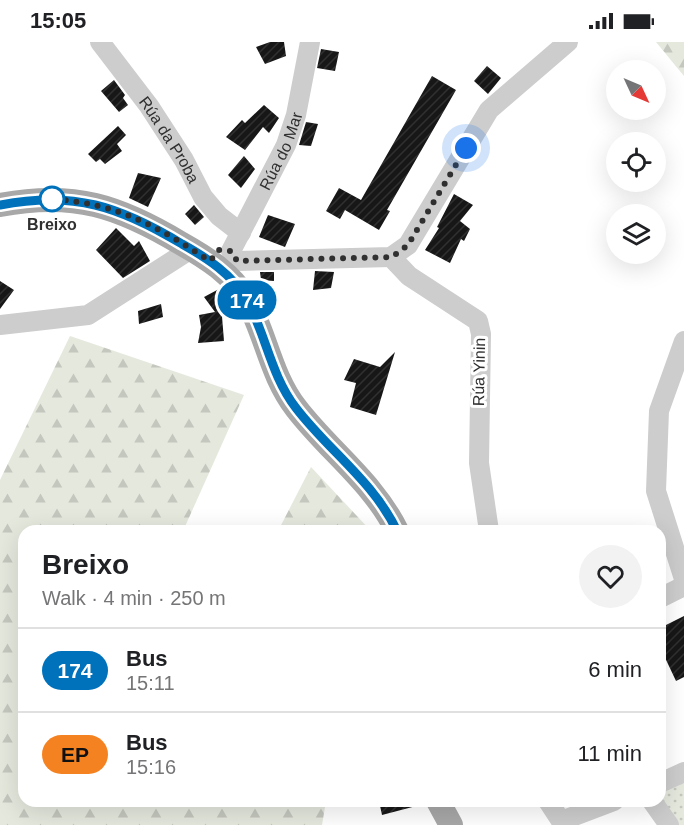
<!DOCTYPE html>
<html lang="en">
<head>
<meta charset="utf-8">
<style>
  body { margin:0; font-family:Arial,sans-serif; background:#f2f2f2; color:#202124; height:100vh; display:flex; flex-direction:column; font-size:22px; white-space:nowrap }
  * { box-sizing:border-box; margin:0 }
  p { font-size:20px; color:#757577 }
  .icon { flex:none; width:33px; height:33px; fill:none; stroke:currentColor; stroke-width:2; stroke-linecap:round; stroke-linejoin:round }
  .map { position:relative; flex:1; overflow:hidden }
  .sheet { position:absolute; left:18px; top:483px; width:648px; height:282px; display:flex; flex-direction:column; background:#fff; border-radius:18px; box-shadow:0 6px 24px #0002 }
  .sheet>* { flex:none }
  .badge { padding:0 12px; border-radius:20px; font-size:21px; line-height:39px }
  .needle { width:39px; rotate:134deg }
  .buttons { position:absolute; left:606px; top:18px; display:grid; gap:12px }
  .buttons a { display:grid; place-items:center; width:60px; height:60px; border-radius:50%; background:#fff; box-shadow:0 6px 24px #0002; font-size:30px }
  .you { position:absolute; width:30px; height:30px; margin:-15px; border:4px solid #fff; border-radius:50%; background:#1a73e8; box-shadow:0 0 0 9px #1a73e833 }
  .map>.badge { position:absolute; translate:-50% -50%; box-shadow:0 0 0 3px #fff }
  .round { display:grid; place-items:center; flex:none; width:63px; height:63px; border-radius:32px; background:#f2f2f2 }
  .overview { display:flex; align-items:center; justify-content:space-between; height:102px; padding:0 24px }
  h1 { font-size:28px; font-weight:800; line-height:45px }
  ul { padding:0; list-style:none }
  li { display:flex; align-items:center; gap:18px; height:84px; padding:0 24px; border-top:2px solid #e0e0e0 }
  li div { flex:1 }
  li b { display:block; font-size:22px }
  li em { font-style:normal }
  li .badge { min-width:66px; font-weight:700; text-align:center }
  .status { display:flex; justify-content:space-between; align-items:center; height:42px; padding:0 30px; background:#fff; direction:ltr }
  .status svg { height:16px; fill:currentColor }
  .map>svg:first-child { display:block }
</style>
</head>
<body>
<div class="status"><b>15:05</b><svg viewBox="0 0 49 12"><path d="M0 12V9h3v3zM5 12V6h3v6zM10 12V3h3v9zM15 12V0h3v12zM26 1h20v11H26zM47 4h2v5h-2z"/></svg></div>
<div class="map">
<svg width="684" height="783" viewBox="0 0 684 783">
  <defs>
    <pattern id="forest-firs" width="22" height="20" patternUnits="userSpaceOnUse" patternTransform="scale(1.5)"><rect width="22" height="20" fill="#e4e8dd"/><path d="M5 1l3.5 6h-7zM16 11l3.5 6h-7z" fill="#c4c7be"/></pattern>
    <pattern id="park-dots" width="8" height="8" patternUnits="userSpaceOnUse" patternTransform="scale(1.5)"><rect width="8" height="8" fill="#e4e8dd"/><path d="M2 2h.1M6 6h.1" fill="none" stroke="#c4c7be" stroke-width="1.8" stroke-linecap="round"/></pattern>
    <pattern id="building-hatch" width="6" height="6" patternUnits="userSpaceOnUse" patternTransform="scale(1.5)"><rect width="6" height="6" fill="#171717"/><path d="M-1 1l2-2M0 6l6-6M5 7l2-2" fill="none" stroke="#303030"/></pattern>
  </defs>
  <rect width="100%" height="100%" fill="#fff"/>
  <path fill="url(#forest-firs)" d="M656,0H684V34Z
    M70,294L244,353L183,489H24V759H326L322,783H0V438Z
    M311,425L371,489H278Z"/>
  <path fill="url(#park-dots)" d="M684,738V783H678L663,765L662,751L667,745Z"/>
  <path fill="url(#building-hatch)" d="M270,0H284L286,14L265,22L256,5Z
    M321,7L339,10L335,29L317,26Z
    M487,24L501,36L488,52L474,39Z
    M432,34L456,48L387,168L390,169L379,188L345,168L340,177L326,169L339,146L361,158Z
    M114,38L125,53L123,56L128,63L119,70L101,49Z
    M264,63L279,76L269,91L263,85L245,108L226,95L242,78L245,81Z
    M306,80L318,82L311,104L299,103Z
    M118,84L126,93L117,102L122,109L105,122L100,117L96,120L88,112Z
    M244,114L255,127L241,146L228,133Z
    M138,131L161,136L148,165L129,156Z
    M454,152L473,163L460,179L470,187L464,199L461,197L450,221L425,208L439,186L437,185Z
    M194,163L204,175L195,183L185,172Z
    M268,173L295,182L285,205L259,195Z
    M116,186L134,204L139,199L150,219L123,236L96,208Z
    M315,229L334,230L331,246L313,248Z
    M260,230H274V239L261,238Z
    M0,239L14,248L0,267Z
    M219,247L229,257L221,262L224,299L198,301L201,285L199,273L215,270L204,255Z
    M161,262L163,275L139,282L138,269Z
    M395,310L376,373L350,365L356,341L344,338L354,317L380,325Z
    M684,574V635L676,639L660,605V586Z
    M379,759H419L420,763L382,773Z"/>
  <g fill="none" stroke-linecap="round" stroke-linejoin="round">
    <g stroke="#cdcdcd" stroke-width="20">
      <path id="s1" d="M100,0L149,64L184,118L203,155L219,174L241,191"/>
      <path id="s2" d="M231,209L286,103L296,73L310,0"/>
      <path d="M391,215L409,234L478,279L481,292L479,421L489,489"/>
      <path d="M237,219L391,215L408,203L489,68L568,0"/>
      <path d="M0,283L88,273L191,207"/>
      <path d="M684,299L659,369L656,449L684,537"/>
      <path d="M660,556L684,544"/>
      <path d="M660,741L684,730"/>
      <path d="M548,759L561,779L614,759"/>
      <path d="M652,759L669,783"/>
    </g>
    <path stroke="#a8a8a8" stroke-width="24" d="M0,163C74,149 119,164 182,202C207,216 232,232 247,258C266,293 271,334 296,366C328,408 374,441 397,489
      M438,759L451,783"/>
  </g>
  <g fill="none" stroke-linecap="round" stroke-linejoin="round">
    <g stroke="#fff" stroke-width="14">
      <path id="line" d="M0,163C74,149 119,164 182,202C207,216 232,232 247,258C266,293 271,334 296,366C328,408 374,440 397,489"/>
    </g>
    <use href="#line" stroke="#0072bc" stroke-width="9"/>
    <path stroke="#303030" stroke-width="6" stroke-dasharray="0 10.8" d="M52,157H48C115,160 155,183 210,219L219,208L231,209L237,219L392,215L408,203L466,106"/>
  </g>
  <circle fill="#fff" stroke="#0072bc" stroke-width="3" cx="52" cy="157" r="12"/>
  <g text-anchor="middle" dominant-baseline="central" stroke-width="6" stroke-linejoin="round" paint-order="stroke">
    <g font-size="16" fill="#303030" stroke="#fff">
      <text stroke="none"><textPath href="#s1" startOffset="120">Rúa da Proba</textPath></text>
      <text stroke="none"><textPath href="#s2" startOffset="112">Rúa do Mar</textPath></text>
      <text transform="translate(479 330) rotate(-89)">Rúa Yinin</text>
    </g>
    <g font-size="16" font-weight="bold" fill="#303030" stroke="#fff">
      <text x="52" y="182">Breixo</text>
    </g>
  </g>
</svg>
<div class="buttons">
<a><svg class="needle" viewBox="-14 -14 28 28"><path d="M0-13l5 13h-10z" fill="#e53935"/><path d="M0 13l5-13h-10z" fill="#757577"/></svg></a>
<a><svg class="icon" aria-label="locate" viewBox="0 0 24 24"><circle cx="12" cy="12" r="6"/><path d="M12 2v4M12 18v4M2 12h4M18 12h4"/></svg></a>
<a><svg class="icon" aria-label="layers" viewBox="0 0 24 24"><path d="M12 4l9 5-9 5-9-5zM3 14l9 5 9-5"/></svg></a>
</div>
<div class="you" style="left:466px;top:106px"></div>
<b class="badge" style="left:247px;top:258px;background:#0072bc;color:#fff">174</b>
<section class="sheet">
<div class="overview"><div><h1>Breixo</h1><p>Walk · 4 min · 250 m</p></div><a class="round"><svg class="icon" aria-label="heart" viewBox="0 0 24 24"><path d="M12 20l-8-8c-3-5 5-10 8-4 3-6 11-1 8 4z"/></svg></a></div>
<ul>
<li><span class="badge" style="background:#0072bc;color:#fff">174</span><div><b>Bus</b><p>15:11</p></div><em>6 min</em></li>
<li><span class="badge" style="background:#f58220;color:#111">EP</span><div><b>Bus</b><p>15:16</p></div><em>11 min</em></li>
</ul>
</section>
</div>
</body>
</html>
